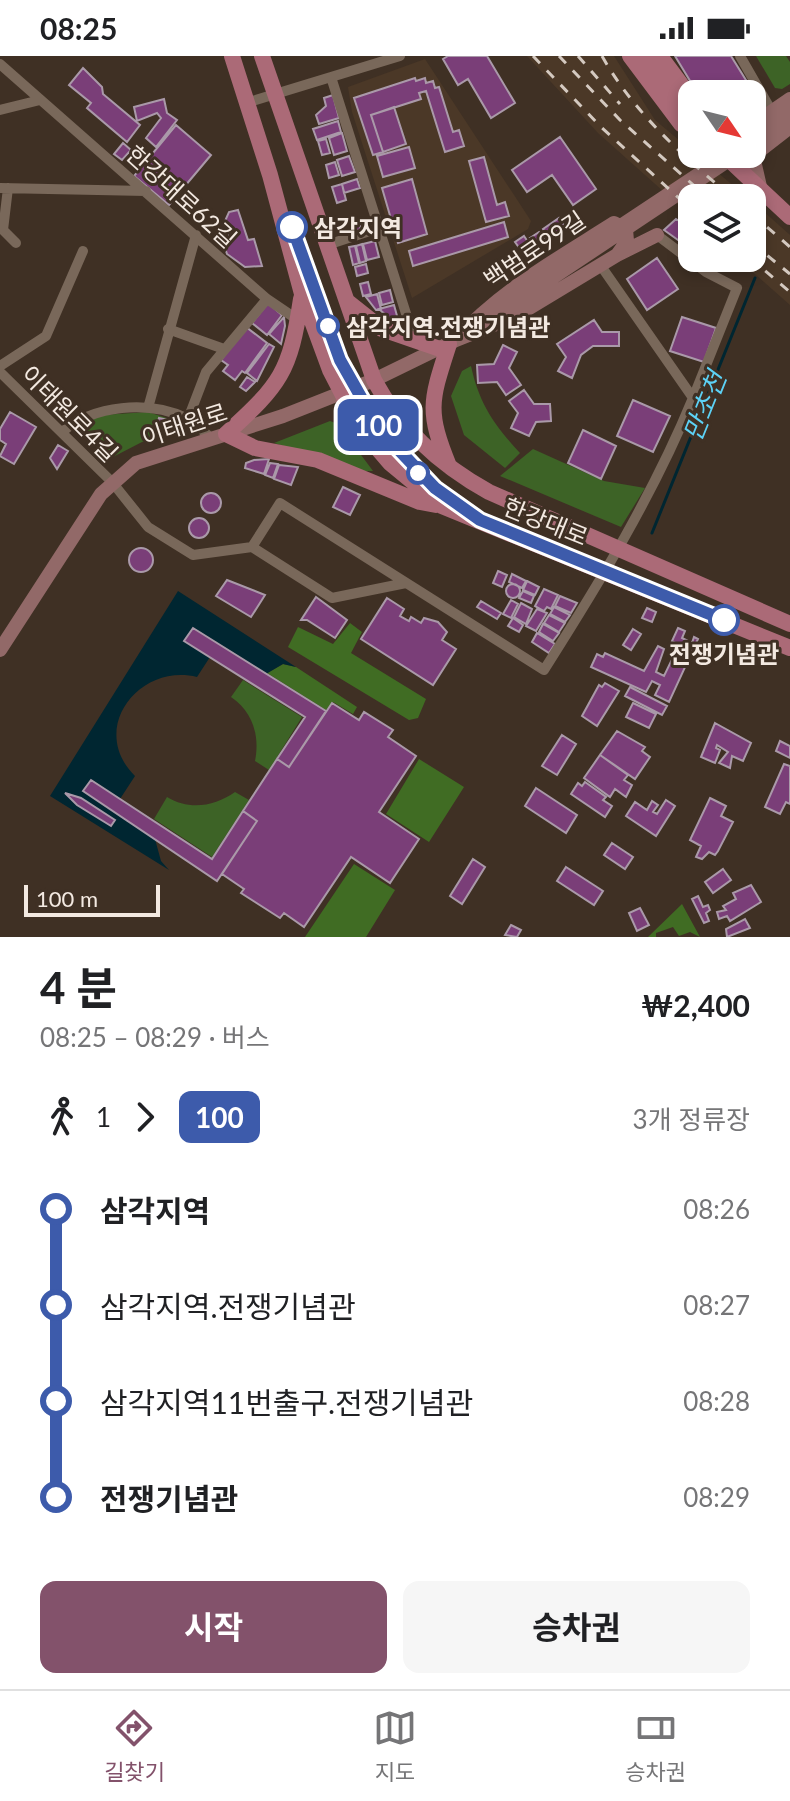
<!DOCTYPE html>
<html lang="ko">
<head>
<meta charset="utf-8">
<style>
  body { margin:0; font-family:Lato,"Noto Sans KR",sans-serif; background:#f6f6f6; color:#202124; height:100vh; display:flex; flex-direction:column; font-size:30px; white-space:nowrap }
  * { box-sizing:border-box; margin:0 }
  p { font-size:26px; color:#757577 }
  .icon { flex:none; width:44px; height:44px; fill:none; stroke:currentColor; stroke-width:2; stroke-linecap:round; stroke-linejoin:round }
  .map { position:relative; height:881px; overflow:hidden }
  .drawer { display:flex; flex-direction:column; background:#fff; flex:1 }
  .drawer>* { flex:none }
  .badge { padding:0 16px; border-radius:12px; font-size:28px; line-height:52px }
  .needle { width:52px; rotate:125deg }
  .buttons { position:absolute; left:678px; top:24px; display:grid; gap:16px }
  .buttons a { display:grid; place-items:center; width:88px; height:88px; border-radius:16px; background:#fff; box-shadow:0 4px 12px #0003; font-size:40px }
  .scale { position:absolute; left:24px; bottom:20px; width:136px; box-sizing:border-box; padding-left:8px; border:4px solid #f3e9e1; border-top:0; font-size:22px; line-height:28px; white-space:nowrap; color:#f3e9e1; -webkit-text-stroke:6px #3f3024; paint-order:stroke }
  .map>.badge { position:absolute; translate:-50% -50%; box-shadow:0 0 0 4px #fff }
  .legs { display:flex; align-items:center; gap:12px; height:88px; padding:0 40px; font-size:26px }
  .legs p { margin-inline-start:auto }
  .overview { display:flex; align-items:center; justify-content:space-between; height:136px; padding:0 40px }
  h1 { font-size:44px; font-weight:700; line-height:60px }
  .button { display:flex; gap:16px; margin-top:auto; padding:16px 40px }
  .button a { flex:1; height:92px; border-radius:16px; background:#83526b; color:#fff; font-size:32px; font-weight:700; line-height:92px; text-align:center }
  .button a+a { background:#f6f6f6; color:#202124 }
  ul { padding:0 40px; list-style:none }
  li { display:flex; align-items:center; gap:28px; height:96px; font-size:30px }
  li i { display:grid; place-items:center; width:12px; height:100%; margin:0 10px; background:currentColor }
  li i::after { content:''; width:20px; height:20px; margin:-10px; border:6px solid; border-radius:50%; background:#fff }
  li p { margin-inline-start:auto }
  li:first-child i { background:linear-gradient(#0000 50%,currentColor 0) }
  li:last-child i { background:linear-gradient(currentColor 50%,#0000 0) }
  .status { display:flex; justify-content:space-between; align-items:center; height:56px; padding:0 40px; background:#fff; direction:ltr }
  .status svg { height:22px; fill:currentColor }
  .dock { display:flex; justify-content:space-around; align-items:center; height:112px; border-top:2px solid #e0e0e0; background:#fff; font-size:22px; color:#757577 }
  .dock a { display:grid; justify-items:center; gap:4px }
  .dock .current { color:#83526b }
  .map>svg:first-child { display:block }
</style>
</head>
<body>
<div class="status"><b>08:25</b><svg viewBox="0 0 49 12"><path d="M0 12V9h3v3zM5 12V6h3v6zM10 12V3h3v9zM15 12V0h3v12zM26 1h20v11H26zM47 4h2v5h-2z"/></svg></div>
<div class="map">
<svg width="790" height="881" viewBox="0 0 790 881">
  <rect width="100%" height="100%" fill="#3f3024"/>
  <path fill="#4b3827" d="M527,0H614L655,64L748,142H692V161L598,77Z
    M425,3L531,165L528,173L412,242L352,56L348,31Z
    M752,145L790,179V249L737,202H752Z"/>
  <path fill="#3d6326" d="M756,0H786L790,6V28L782,33L775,32Z
    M471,310C479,347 494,369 520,397L505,412L464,379L451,340L462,315Z
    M148,356L173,364L175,379L142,386L113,401L101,397L81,368L102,359Z
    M330,365L338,368L373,415H364L274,387Z
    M533,393L604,425L645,432L621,471L500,420Z
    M243,624L302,661L269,714L255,705C260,680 253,656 231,641Z
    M235,736L249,744L212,801L154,763L167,741C190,755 215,750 235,736Z"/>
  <path fill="#406c23" d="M350,567L362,576L351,597L426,643L418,662L409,664L288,591L298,571L333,588Z
    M283,608L296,611L357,651L353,658L333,646L326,654L267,617Z
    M419,703L464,731L429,786L386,758Z
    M354,808L395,834L366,881H305Z
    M682,848L700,881L690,876L679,880L673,871L656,877V881H648Z"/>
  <path fill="#002631" d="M178,535L296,611L283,608L266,618L210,601L197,621C138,607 88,674 135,720L120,743L92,724L84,736L155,783L161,805L169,814L50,740Z"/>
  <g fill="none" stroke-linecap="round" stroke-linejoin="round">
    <path stroke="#002631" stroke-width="3" d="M652,477L755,222"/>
  </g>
  <path fill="#7a3e78" stroke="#aa99a9" stroke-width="2" d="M448,0H487L515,47L491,62L468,23L458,29L443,3Z
    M675,0H731L749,29L734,38H698Z
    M83,12L102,31L103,38L140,69L127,86L87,52L91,47L69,29Z
    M415,22L416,25L425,22L426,27L433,25L435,32L439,31L453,76L459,74L464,90L445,96L426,35L419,37L421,43L371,59L383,96L373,99L354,42Z
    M333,39L339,62L319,68L316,59L326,50L324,42Z
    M164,43L167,57L177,64L156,91L146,82L161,62L157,57L137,65L134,51Z
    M394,51L406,88L383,96L371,59Z
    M338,65L341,76L317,84L313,73Z
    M176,69L211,99L169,149L134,120Z
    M342,77L347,95L334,99L329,82Z
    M560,81L596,133L573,149L552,119L527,136L512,114Z
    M326,83L330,97L322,99L318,85Z
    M123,87L131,94L122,104L114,98Z
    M409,91L415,112L383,121L377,100Z
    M349,100L355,116L342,120L337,104Z
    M484,101L497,149L505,146L509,160L486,166L469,105Z
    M335,106L339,119L329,122L326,109Z
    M357,123L360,132L344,137L342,128Z
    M412,123L427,178L398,187L382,132Z
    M342,128L346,144L337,147L332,131Z
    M238,154L248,184L254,183L262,210L245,211L227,198L224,189L231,186L225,165L229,156Z
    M559,162L566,172L549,183L543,173Z
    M676,163L692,173V194L664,174Z
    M358,164L361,174L344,178L342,169Z
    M504,166L508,181L413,210L409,195Z
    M539,176L546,186L537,192L530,182Z
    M524,180L534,195L526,201L515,186Z
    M375,185L379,201L367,204L363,188Z
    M362,188L366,205L360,207L356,190Z
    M355,190L359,207L353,209L349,191Z
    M657,202L678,233L647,254L627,223Z
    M366,208L368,217L357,220L355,211Z
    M368,226L371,238L363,240L360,228Z
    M390,234L393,246L382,249L379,237Z
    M377,238L381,253L376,254L366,241Z
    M268,247L282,259L267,279L252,267Z
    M394,249L399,267L396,268L379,253Z
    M284,261L285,270L281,288L269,278Z
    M682,261L716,272L704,306L670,295Z
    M594,264L602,276H619V290H593L581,299L572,322L558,315L566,301L557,288Z
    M246,271L267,287L245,317L242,315L235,324L223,315L228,309L221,304Z
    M269,288L274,291L257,325L247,317Z
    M503,289L517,296L509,312L521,329L506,339L497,326L478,327L477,309L494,308Z
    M247,321L255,326L246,335L240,331Z
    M524,334L534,348H550L551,365L536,366L529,380L511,372L518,357L509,345Z
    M633,344L670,360L653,396L617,380Z
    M10,356L36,371L14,408L0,400L6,388L0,384V373Z
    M159,362L173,365L171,373L157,369Z
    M583,374L616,390L601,423L568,407Z
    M58,389L68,395L57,413L50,402Z
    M269,403L264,418L245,412L246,407L254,404Z
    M270,407L278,408L273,422L265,419Z
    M279,409L298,411L291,429L274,423Z
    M343,431L360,439L350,459L333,451Z
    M201 447a10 10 0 1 1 20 0a10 10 0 1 1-20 0Z
    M189 472a10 10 0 1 1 20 0a10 10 0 1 1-20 0Z
    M129 504a12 12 0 1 1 24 0a12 12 0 1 1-24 0Z
    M498,515L507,519L502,531L493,527Z
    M512,518L526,525L522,532L509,526Z
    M227,524L265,539L251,561L216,540Z
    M527,525L539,531L535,539L523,534Z
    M506 535a7 7 0 1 1 14 0a7 7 0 1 1-14 0Z
    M544,533L558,539L551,553L547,551L544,555L535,550Z
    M523,535L534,540L531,547L519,542Z
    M560,540L577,547L571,557L555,550Z
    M316,541L347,564L335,582L307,564H301Z
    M387,542L404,553L400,560L409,565L411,561L421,567L424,562L438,566L447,576L442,584L456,593L433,629L361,583Z
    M511,544L518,548L511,562L503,558Z
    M481,545L501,557L497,563L477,551Z
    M521,547L532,553L526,568L514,561Z
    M554,551L570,559L565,566L550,558Z
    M647,552L656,556L652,566L642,562Z
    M537,553L547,557L536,575L526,570Z
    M549,559L565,567L559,576L544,567Z
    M513,562L523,569L519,576L508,570Z
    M543,568L559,577L553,585L539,576Z
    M193,572L326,655L289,711L277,703L305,661L184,585Z
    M678,572L685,575L682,582L692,587L694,581L698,583L669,646L655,639L660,629L652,625L646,636L591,611L597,598L603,601L605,597L644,615L658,590L664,593L656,616L664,620L679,589L672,585Z
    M633,573L641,578L631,594L623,589Z
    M537,577L555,588L549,597L532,586Z
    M605,627L619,635L597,670L582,660L599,629L602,631Z
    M630,631L667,650L662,659L625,640Z
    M332,647L359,664L364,656L393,674L388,681L416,700L379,756L419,783L390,827L351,801L304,871L284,857L280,862L241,837L244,833L222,818L257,765L243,755L277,703L289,711Z
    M633,647L656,658L649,672L626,661Z
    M715,667L751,687L743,705L732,700L730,712L719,707L728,696L717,689L716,692L720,694L715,707L701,701Z
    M617,675L645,691L642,695L650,701L635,723L600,699Z
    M562,679L576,688L557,719L542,710Z
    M780,685L790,690V702L776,695Z
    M600,699L628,719L624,724L632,729L626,741L615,733L610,741L584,722Z
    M784,708L790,710V748L786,746L780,758L765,751Z
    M91,724L212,803L243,755L257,765L217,825L83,735Z
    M585,726L606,741L603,744L612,750L605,761L571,738L578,727L582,730Z
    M536,732L577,759L566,777L525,750Z
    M65,737L81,742L115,764L111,770L77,749Z
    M710,742L726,750L721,760L733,766L718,795L715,799L709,796L702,803L696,801L701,790L690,784Z
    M666,744L675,750L656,780L626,760L635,746L647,754L652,745L658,749L653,756L657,758Z
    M612,787L633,801L625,813L604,799Z
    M473,803L485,811L462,848L450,840Z
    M566,811L603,835L594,849L557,825Z
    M723,813L731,824L713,837L705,826Z
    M751,829L761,846L730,865L727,860L719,863L717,856L726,854L723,850L736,843L733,837Z
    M698,840L703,851L708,849L710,854L706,857L709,865L704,867L692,843Z
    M640,852L649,869L637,875L629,857Z
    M745,863L750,872L727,881L726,873Z
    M511,869L521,874L517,881L505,879Z"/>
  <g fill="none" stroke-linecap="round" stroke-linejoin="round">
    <path stroke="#79685a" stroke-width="10" d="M740,0L775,61
      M0,8L267,243L298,264
      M331,21L409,267L418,283
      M246,47L400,0
      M0,54L40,44
      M0,132L146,135
      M8,132L3,174L16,187
      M657,179L706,216L737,232L693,342
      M327,189L379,172
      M168,273L224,293
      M0,310L46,280L83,195
      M0,316L112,426L148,471L193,499L252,491
      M148,352L196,179
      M188,363L206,316L267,243
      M62,376C94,349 148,344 186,362C195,367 203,375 211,382
      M406,527L332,542L252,491L280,447C368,503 456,559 544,614C600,526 653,439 693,342L601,210"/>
    <path stroke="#926968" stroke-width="14" d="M752,69L790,43
      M752,82L790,56
      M761,135L753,100L790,71
      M616,173L729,98
      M617,199L657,179
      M489,264L738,98
      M0,594L101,438L136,407L283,360L374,324L456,284L516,260L617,199L627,185L626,173L614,167C559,202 499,235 456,284"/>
    <path stroke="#ab6a77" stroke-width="16" d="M232,0L270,119L302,238L330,314L360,372L390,407L442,450L790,592
      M262,0L374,324C401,374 440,409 489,436L790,568
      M630,0L681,68L692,75
      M645,0L692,63
      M660,0L692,43
      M723,98L790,161
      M301,243C290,316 281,328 226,378L255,392L318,404L420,446L436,449
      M348,246L382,273L440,293
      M449,288C431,344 426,354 449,410"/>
    <path stroke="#d4c9c0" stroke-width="3" stroke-dasharray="10 10" stroke-linecap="butt" d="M533,0L601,71L692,154
      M559,0L620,64L708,142
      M578,0L620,48
      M602,0C634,57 684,101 733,142
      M752,158L790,191
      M752,187L790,218
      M750,202L790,236"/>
  </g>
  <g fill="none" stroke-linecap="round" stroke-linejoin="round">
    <g stroke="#fff" stroke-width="18">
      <path id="line-1" d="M292,171L340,304L379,373L435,432L480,464L724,564"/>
    </g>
    <use href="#line-1" stroke="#3d5bab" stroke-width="12"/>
  </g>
  <g fill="#fff" stroke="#3d5bab" stroke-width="4">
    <circle cx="292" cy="171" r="14"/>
    <circle cx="328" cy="270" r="10"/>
    <circle cx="418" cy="417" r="10"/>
    <circle cx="724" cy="564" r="14"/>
  </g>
  <g text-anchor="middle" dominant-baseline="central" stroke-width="6" stroke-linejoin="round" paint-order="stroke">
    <g font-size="24" fill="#f3e9e1" stroke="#3f3024">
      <text transform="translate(182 140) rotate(42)">한강대로62길</text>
      <text transform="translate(534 193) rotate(-34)">백범로99길</text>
      <text transform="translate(70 357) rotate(45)">이태원로4길</text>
      <text transform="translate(184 368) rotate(-18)">이태원로</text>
      <text transform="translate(546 465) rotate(22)">한강대로</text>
    </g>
    <g font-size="24" font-weight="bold" fill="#f3e9e1" stroke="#3f3024" text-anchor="start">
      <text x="314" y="171">삼각지역</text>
      <text x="346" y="270">삼각지역.전쟁기념관</text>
      <text x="724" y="597" text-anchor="middle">전쟁기념관</text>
    </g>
    <g font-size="26" font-style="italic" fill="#5dd2f6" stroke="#3f3024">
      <text transform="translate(704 350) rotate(-68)">만초천</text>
    </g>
  </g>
</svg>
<div class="buttons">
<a><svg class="needle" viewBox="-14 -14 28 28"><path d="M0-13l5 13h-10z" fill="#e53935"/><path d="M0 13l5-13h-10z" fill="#757577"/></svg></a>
<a><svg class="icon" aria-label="layers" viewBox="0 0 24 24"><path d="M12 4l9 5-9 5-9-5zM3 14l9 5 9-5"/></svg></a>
</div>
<div class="scale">100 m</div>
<b class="badge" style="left:378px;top:369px;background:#3d5bab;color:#fff">100</b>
</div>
<section class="drawer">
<div class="overview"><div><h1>4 분</h1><p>08:25 – 08:29 · 버스</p></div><b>₩2,400</b></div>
<div class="legs"><svg class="icon" aria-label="walk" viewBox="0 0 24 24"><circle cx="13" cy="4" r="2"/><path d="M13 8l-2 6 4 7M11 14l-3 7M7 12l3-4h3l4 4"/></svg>1<svg class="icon" aria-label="forward" viewBox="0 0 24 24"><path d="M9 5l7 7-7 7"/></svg><b class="badge" style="background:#3d5bab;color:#fff">100</b><p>3개 정류장</p></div>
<ul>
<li><i style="color:#3d5bab"></i><b>삼각지역</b><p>08:26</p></li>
<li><i style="color:#3d5bab"></i><span>삼각지역.전쟁기념관</span><p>08:27</p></li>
<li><i style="color:#3d5bab"></i><span>삼각지역11번출구.전쟁기념관</span><p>08:28</p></li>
<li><i style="color:#3d5bab"></i><b>전쟁기념관</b><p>08:29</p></li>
</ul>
<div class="button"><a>시작</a><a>승차권</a></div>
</section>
<nav class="dock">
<a class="current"><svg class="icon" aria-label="directions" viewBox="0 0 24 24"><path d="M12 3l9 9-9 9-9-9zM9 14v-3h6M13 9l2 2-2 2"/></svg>길찾기</a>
<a><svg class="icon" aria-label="map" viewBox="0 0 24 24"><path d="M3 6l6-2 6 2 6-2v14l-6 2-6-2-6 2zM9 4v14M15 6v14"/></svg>지도</a>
<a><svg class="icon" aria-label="tickets" viewBox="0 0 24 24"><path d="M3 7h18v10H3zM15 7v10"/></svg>승차권</a>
</nav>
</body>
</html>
